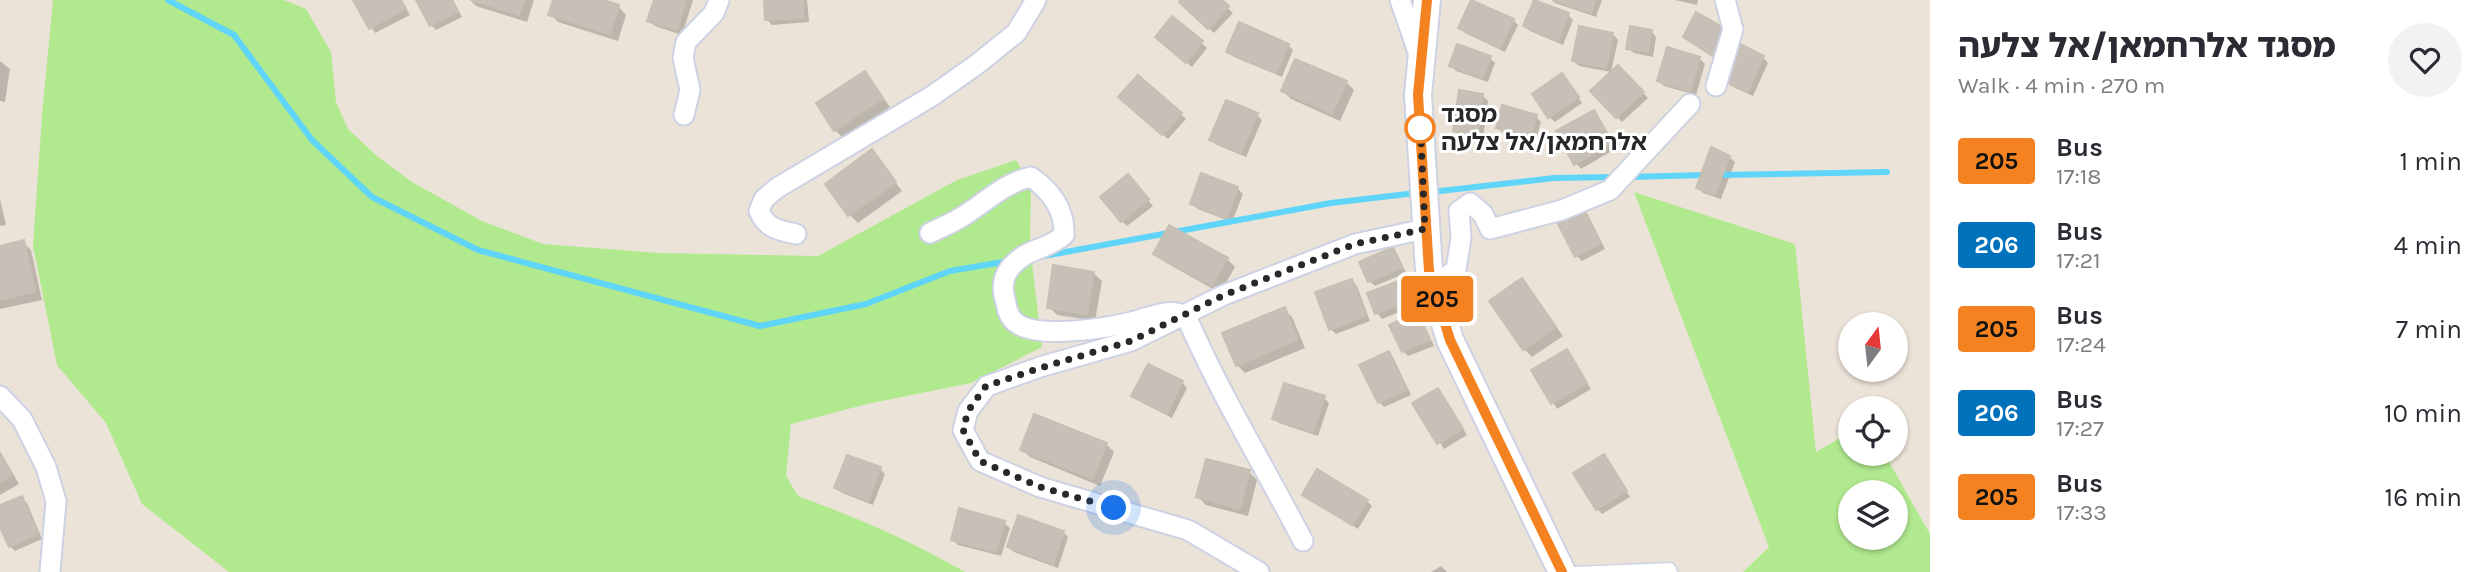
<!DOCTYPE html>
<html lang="en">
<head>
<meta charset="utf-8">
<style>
  body { margin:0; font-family:Karla,"Noto Sans Hebrew",sans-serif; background:#f2f2f3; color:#2b2b33; height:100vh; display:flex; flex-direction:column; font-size:26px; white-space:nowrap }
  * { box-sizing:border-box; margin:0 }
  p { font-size:23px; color:#7c7c81 }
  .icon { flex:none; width:38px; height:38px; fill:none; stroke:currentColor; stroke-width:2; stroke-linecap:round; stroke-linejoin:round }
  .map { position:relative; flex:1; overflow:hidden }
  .drawer { display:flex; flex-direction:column; background:#fff; width:560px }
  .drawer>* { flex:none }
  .badge { padding:0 14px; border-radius:5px; font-size:24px; line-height:46px }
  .needle { width:46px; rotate:15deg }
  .fabs { position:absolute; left:1838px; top:312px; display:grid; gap:14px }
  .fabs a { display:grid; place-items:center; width:70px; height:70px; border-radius:50%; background:#fff; box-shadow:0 2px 5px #0004; font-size:35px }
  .you { position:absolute; width:35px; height:35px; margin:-18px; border:5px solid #fff; border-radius:50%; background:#1a73e8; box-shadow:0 0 0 10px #1a73e833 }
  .map>.badge { position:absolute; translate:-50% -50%; box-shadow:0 0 0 4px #fff }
  .round { display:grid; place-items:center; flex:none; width:74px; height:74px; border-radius:37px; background:#f2f2f3 }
  .overview { display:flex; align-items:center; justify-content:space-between; height:119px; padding:0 28px }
  h1 { font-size:33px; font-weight:800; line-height:52px }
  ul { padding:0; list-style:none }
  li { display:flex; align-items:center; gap:21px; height:84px; padding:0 28px }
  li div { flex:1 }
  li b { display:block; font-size:26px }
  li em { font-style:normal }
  li .badge { min-width:77px; font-weight:700; text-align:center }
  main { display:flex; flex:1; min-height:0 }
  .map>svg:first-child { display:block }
</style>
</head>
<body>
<main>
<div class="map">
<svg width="1930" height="572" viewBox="0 0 1930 572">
  <rect width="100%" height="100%" fill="#ece3d8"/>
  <path fill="#b0e98e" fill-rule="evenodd" d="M53,0H284L306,9L331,52L336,102L348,129L377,156L412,182L482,221L543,244L659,253L818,256L957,180L1016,160L1031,185L1030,246L1042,347L971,383L867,404L791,424L786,476L798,496C856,517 911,541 965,572H229L142,504L106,423L57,365L33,246L42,115Z
    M1634,192L1795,244L1816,452L1850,432V453H1884L1930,534V572H1743L1769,547ZM1850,492H1895V537H1850Z"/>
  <path fill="#0003" d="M355,0H401L410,15L375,33Z
    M418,0H453L462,17L436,30L431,25Z
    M470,0H534L527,22L476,6Z
    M554,0H598L618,6L626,15L618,41L558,22L550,14Z
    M656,0H693L682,35L655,26L649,21Z
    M766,0H807L809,22L772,25L767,20Z
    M1184,0H1219L1233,13L1214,33L1181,2Z
    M1552,0H1602L1596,17L1555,3Z
    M1675,0H1698L1697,5Z
    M1568,15L1573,20L1563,45L1530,31L1525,26Z
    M1173,18L1207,48L1192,67L1162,42Z
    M1513,20L1518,25L1505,52L1465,33L1460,27Z
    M1651,31L1656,37L1653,57L1634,53L1628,48Z
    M1613,34L1618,40L1611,72L1579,66L1574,61Z
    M1288,45L1293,50L1282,77L1234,57L1228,51Z
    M1763,57L1768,63L1753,96L1731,86L1726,81Z
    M1490,58L1495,63L1488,82L1456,71L1451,65Z
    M1699,58L1705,64L1696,95L1664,86L1659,81Z
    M0,61L10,69L5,102L0,101Z
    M1618,67L1648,98L1622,122L1592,91Z
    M865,73L890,107L843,138L835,130Z
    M1567,81L1582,103L1555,122L1549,117Z
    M1346,82L1354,90L1340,121L1291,99L1283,91Z
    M1482,95L1488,101L1483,139L1460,136L1455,131Z
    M1126,103L1180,114L1186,119L1168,139Z
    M1594,112L1617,148L1581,169L1576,163Z
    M1257,115L1262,120L1246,157L1217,145L1211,140Z
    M1536,117L1541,122L1535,143L1503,133L1498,128Z
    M872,152L902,191L858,223L850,215Z
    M1729,157L1735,162L1721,199L1703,193L1698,187Z
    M1202,176L1238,189L1243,194L1232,222L1198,209L1192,204Z
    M1133,182L1153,206L1127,226L1122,221Z
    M0,199L6,225L0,226Z
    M1582,210L1588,215L1605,249L1582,261L1577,256Z
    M1170,227L1227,259L1235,267L1220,293L1163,261L1155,253Z
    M23,242L31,250L42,300L0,309V247Z
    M1393,249L1398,255L1406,273L1375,286L1369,281Z
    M1093,273L1102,281L1095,321L1057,315L1049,307Z
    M1406,280L1411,285L1419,304L1382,319L1377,313Z
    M1522,280L1563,336L1532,357L1524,349Z
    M1352,281L1357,286L1370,321L1336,334L1331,329Z
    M1284,309L1292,317L1305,348L1245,373L1237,365Z
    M1417,315L1422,320L1434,346L1408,356L1403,351Z
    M1567,351L1591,389L1557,409L1533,371Z
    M1388,353L1394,359L1411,395L1384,407L1379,402Z
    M1182,382L1187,388L1172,418L1139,401L1134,396Z
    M1438,390L1467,435L1444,449L1415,404Z
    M1324,398L1329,403L1318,436L1279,423L1274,418Z
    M1106,444L1114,452L1100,486L1030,457L1022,449Z
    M0,451L19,484L0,495Z
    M1604,457L1630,497L1602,514L1597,509Z
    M880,469L885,474L873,505L842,493L836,487Z
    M1249,472L1257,480L1248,516L1206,505L1198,497Z
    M1304,495L1367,501L1372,506L1358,529Z
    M21,498L27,503L42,539L15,551L10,546L0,523V507Z
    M1004,523L1010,528L1001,556L958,545L953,540Z
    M1063,532L1068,537L1058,568L1014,552L1009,547Z
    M1441,566L1447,572H1431Z"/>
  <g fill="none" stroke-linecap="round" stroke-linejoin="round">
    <path stroke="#5fd5f9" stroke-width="6" d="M168,0L234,35L312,140L372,197L478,250L760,326L866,304L950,271L1009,261
      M1717,175L1887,172
      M1629,177L1706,175
      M1431,192L1554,178L1615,177
      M1044,256L1331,203L1416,193"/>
  </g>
  <path fill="#c7c0b8" stroke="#c7bfb1" stroke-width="2" d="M353,0H401L406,9L369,29Z
    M416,0H452L458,12L430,26Z
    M471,0H524L519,15Z
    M553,0H603L619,5L610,34L548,15Z
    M654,0H686L677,30L647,21Z
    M764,0H803L804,18L765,20Z
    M1181,0H1222L1229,6L1208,29L1179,2Z
    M1471,0L1514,19L1500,48L1458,28Z
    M1534,0L1569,13L1558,41L1523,26Z
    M1553,0H1595L1591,13Z
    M1696,12L1726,29L1714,57L1683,37Z
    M1172,16L1203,41L1186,63L1155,37Z
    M1239,22L1289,44L1276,73L1226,52Z
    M1579,26L1613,33L1606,68L1572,61Z
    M1630,26L1652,30L1648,52L1626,49Z
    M1457,44L1491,56L1483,78L1449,66Z
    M1740,44L1764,56L1748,92L1724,81Z
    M1667,47L1700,57L1690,91L1657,81Z
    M1295,59L1347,81L1332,114L1281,91Z
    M1618,65L1644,92L1616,118L1590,91Z
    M865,71L883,98L834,131L816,103Z
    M1562,73L1579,97L1548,118L1532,94Z
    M1138,75L1182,113L1162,135L1118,97Z
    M1459,90L1483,94L1478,135L1453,131Z
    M1226,100L1258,113L1241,153L1209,140Z
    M1502,105L1537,115L1530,139L1496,128Z
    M1594,110L1613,143L1574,165L1556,131Z
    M1711,147L1730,156L1715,195L1696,188Z
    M872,149L896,182L848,216L825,184Z
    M1201,173L1238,187L1227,218L1190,204Z
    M1128,174L1149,199L1121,222L1100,197Z
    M1583,208L1601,243L1575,257L1557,222Z
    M1169,225L1228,258L1212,286L1153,254Z
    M24,240L35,292L0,300V246Z
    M1393,247L1402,268L1368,282L1359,262Z
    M1053,265L1094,272L1087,314L1047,308Z
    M1406,278L1415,299L1375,314L1367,293Z
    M1522,278L1556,327L1523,350L1489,301Z
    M1352,279L1366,316L1329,330L1315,292Z
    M1285,307L1298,340L1236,366L1222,333Z
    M1417,312L1430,340L1402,352L1389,325Z
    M1567,349L1587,383L1551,404L1531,370Z
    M1389,351L1407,390L1378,403L1359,365Z
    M1148,364L1183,381L1167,414L1131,396Z
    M1284,383L1325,396L1313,432L1272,419Z
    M1438,388L1463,429L1437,444L1412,403Z
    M1034,414L1107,443L1092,479L1020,450Z
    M0,454L12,475L0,482Z
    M1604,454L1627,491L1596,510L1573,473Z
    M847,455L881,467L868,501L834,488Z
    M1206,459L1250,470L1240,509L1196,497Z
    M1317,469L1368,500L1352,525L1302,495Z
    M22,496L38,534L9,547L0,527V505Z
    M959,508L1005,521L996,552L951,540Z
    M1018,515L1064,531L1053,564L1007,547Z"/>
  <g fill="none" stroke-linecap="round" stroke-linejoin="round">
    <g stroke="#cdd2e3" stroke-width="13">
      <path id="lane" d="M1573,572L1670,568L1672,572"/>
    </g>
    <g stroke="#cdd2e3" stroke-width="23">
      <path id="street" d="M1400,0L1419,55
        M1716,86L1733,29L1725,0
        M684,115L690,90L683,58L686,42L714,13L719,0
        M930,233C940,228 950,224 960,218C984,204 1003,183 1031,177C1051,191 1065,210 1064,235C1046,251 1027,247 1010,268C1002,278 1002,291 1006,303C1007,310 1010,318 1015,322C1036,340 1109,328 1135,321C1154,316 1168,308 1186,316C1220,394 1264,466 1303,541
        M796,234C778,230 767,229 759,211L764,199L777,188L932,96L976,65L1016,33L1036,0
        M1433,285L1456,270L1461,238L1459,211L1470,203L1483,214L1490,229L1562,210L1610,190L1690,104
        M0,396L22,419L46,467L56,501L50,572
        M1259,572L1188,530L1040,487L980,461L963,430L968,411L987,386L1040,367L1131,341L1224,295L1355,244L1425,229"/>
    </g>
    <g stroke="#cdd2e3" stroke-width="30">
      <path id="secondary" d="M1427,0L1418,95L1429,271L1450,340L1562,572"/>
    </g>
    <use href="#lane" stroke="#fff" stroke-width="10"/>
    <use href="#street" stroke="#fff" stroke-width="19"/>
    <use href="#secondary" stroke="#fff" stroke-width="26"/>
  </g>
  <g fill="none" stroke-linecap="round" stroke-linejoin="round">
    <g stroke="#fff" stroke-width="16">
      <path id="line" d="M1427,0L1418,95L1429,271L1450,340L1562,572"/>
    </g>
    <use href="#line" stroke="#f58220" stroke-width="10"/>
    <path stroke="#282828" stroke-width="7" stroke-dasharray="0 12.6" d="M1114,508L1040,487L980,461L963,430L968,411L986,386L1040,368L1131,341L1224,295L1355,244L1425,229L1420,118V128"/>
  </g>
  <circle fill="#fff" stroke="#f58220" stroke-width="3.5" cx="1420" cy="128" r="14"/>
  <g text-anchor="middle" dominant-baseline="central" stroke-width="6" stroke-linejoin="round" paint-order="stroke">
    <g font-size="24" font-weight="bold" fill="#282828" stroke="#fff" text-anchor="start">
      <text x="1441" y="114">מסגד<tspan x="1441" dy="28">אלרחמאן/אל צלעה</tspan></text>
    </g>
  </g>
</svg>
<div class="fabs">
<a><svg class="needle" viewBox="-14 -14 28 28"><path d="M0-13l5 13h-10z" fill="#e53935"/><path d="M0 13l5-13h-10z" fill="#7c7c81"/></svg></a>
<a><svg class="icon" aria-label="locate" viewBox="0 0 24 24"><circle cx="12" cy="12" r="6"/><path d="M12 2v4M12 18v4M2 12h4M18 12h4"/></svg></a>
<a><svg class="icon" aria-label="layers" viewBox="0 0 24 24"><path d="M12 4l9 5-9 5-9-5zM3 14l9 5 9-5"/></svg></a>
</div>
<div class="you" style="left:1114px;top:508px"></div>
<b class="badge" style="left:1437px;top:299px;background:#f58220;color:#111">205</b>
</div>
<section class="drawer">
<div class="overview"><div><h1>מסגד אלרחמאן/אל צלעה</h1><p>Walk · 4 min · 270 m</p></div><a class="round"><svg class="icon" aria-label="heart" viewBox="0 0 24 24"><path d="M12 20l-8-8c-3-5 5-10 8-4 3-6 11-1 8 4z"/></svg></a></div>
<ul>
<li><span class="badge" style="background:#f58220;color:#111">205</span><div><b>Bus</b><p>17:18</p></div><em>1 min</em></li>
<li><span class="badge" style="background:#0072bc;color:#fff">206</span><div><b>Bus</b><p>17:21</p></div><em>4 min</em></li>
<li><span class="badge" style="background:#f58220;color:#111">205</span><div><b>Bus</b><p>17:24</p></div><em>7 min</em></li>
<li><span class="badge" style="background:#0072bc;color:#fff">206</span><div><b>Bus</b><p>17:27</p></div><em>10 min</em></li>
<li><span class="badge" style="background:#f58220;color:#111">205</span><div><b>Bus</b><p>17:33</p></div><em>16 min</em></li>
</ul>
</section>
</main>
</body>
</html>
